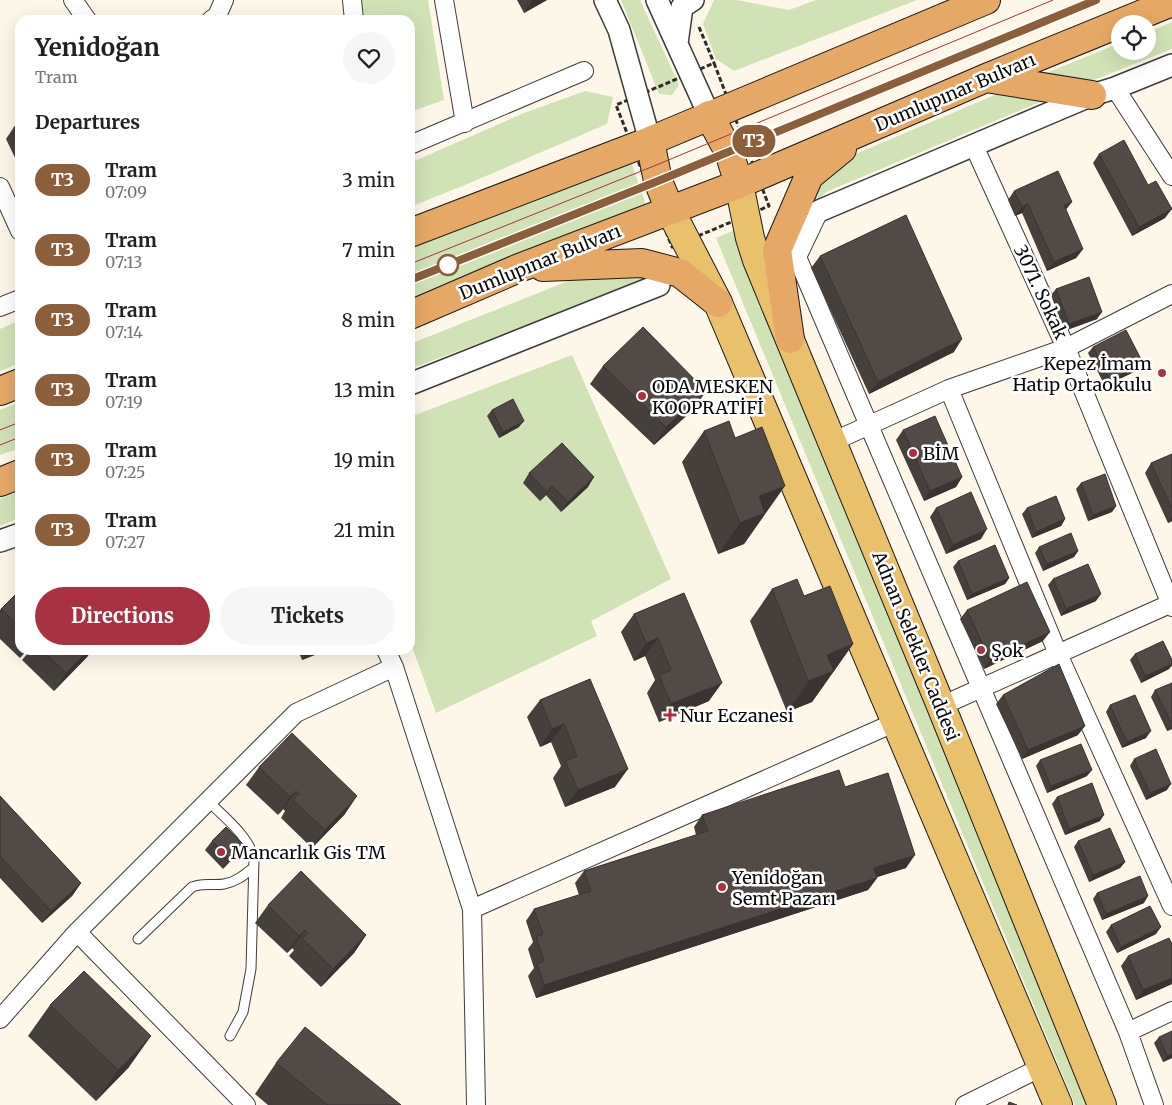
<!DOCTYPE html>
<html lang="en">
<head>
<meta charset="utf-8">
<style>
  body { margin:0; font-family:Merriweather,serif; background:#f6f6f6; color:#202124; height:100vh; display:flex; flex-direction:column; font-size:19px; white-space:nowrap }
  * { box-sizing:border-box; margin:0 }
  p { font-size:16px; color:#757577 }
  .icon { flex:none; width:28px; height:28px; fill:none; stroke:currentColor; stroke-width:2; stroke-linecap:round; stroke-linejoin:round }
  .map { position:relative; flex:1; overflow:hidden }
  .panel { position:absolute; left:15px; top:15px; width:400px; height:640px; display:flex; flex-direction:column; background:#fff; border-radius:15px; box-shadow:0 5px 20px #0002 }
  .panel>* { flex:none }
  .badge { padding:0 10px; border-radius:16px; font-size:18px; line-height:32px }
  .tools { position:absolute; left:1111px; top:15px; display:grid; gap:10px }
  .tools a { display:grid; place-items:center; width:45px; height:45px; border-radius:50%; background:#fff; box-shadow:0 5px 20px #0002; font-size:25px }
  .map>.badge { position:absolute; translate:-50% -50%; box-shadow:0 0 0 2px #fff }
  h2 { padding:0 20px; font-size:19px; line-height:45px }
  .round { display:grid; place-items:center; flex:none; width:52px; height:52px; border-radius:26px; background:#f6f6f6 }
  .overview { display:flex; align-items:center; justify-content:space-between; height:85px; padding:0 20px }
  h1 { font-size:24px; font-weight:700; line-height:38px }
  .primary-button { display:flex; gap:10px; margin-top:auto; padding:10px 20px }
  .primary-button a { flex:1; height:58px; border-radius:30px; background:#a93242; color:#fff; font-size:20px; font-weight:700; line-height:58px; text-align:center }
  .primary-button a+a { background:#f6f6f6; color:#202124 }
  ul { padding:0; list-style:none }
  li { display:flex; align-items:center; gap:15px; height:70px; padding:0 20px }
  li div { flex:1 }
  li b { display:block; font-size:19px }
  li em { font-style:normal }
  li .badge { min-width:55px; font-weight:700; text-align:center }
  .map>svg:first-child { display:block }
</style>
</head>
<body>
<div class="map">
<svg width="1172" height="1105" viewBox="0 0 1172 1105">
  <rect width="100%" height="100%" fill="#fdf7e9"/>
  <path fill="#d1e2b7" d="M361,0H428L444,100L410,112V20H363Z
    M621,0H640L679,85L672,95L659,94Z
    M714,0H737L789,10L816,0H917L734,71L716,59L703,24Z
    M1172,22V49L1089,82L1039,76L1120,43V51H1148V32Z
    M585,91L613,97L607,124L465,185L410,207V163L524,113Z
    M1002,92L1052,97L826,192L808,212L813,182L846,158Z
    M630,159L646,205L410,301V244Z
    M735,230L1090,1105H1075L716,238Z
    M591,272H649L645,281L410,369V344Z
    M20,320V363L0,371V329Z
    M572,355L671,579L591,621L597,636L436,713L410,641V417Z
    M20,402V448L0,455V410Z
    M20,491V518L0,526V499Z"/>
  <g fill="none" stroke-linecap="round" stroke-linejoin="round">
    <g stroke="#3d3d3d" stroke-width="11">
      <path id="service" d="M208,801C224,817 251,838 254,860L251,969L243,1012L230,1036
        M138,939L192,887C204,882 212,886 224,884C236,882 244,875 253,868"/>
    </g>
    <g stroke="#3d3d3d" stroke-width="20">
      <path id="minor" d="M73,0L87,20
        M352,0L354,20
        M444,0L465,123
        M211,20L217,16L224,0
        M1115,88L1172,176
        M410,145L584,71
        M974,146L1066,348L1172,607
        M0,187L20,231
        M819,211L797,257L1128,1032L1154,1105
        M0,307L20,299
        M949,389L1058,654L1172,906
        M832,442L949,389L1066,348L1172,294
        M386,650L394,667L472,909L476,1105
        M941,706L1172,603
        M472,909L896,722
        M77,932L246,1105
        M0,1019L77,932L296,713L394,667
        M1128,1032L1172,1011
        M965,1105L1042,1067"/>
    </g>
    <g stroke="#3d3d3d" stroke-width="24">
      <path id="tertiary" d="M605,0L619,30L650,141
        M657,0L709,115
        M677,43L682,7L693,0
        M819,211L1092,95L1115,88L1172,65
        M410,384L659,285
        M0,541L20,534"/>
    </g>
    <g stroke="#1b1b1b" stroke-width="30">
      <path id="primary" d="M739,184L750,238L757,260L941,706L1102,1105
        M670,210L718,303L1058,1105"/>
    </g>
    <g stroke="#1b1b1b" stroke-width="30">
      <path id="trunk" d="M986,78L1092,95
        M709,115L729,152L739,184
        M650,141L658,181L670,210
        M410,233L650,141L986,0
        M543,267L642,263L680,273L718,303
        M410,315L519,268L739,184L986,78L1172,2
        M790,339L777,250L809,176L842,149
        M0,391L20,383
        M0,482L20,474"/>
    </g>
    <path stroke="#2c2c2c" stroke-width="3" stroke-dasharray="5 2.5" stroke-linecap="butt" d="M699,27L714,63
      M714,63L769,206L672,247L616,105Z"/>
    <use href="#service" stroke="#fff" stroke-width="9"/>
    <use href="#minor" stroke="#fff" stroke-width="18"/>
    <use href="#tertiary" stroke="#fff" stroke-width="21"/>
    <use href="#primary" stroke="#e9c06c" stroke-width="28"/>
    <use href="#trunk" stroke="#e6a866" stroke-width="28"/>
    <path stroke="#a93242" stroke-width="1" d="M410,264L654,166L1053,0
      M410,280L658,181L1096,0
      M0,430L20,422
      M0,445L20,437"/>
  </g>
  <path fill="#46403d" d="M517,0H547L524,13Z
    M20,124V168L6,139L14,127Z
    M1099,154L1148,185L1165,218L1132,236L1093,163Z
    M1014,191L1083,249L1076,258L1047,271L1022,213L1015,216L1008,200Z
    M820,256L954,352L869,394L811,268Z
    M1056,289L1097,319L1064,331L1051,295Z
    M1093,347L1143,363L1138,370L1105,386L1088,353Z
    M603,366L694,409L654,445L590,384Z
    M492,410L519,427L499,438L487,416Z
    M903,430L962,477L956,487L924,501L896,440Z
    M704,431L763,517L762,518L744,544L718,554L682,462Z
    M1172,454V521L1168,523L1145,473L1151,463Z
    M529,473L588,487L561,512L546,495L540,501L523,483Z
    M1081,483L1116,506L1112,512L1088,521L1076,489Z
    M936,508L981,539L946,554L930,517Z
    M1027,508L1065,519L1061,526L1032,538L1022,514Z
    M1039,547L1078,551L1074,557L1043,571L1035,553Z
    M958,561L1009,578L1005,584L967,600L953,567Z
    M1053,579L1096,601L1061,616L1048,585Z
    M772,589L804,596L853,644L812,702L787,712L750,621Z
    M20,590V650H92L87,657L54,691L22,660L27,654L25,652L20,658L0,639V610Z
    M684,593L709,701L659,722L647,693L655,680L645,656L634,661L621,632L634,614Z
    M967,610L1043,641L984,669L960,619Z
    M298,650H327L302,660Z
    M1135,654L1172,660V665L1169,669L1141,683L1130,660Z
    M590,679L615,787L565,807L553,778L561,766L551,742L540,747L527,717L540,700Z
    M1172,683V729L1167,731L1151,697L1155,690Z
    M1003,695L1078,735L1022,759L996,704Z
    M1110,705L1146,738L1122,748L1106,712Z
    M1134,759L1167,790L1146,800L1130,766Z
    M1040,760L1087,776L1047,793L1036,766Z
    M259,767L345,814L312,848L281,818L285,811L283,809L278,815L246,785Z
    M845,787L906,868L876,877L877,878L868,890L536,998L528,976L534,968L528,949L533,942L526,921L534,909L579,895L575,883L584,871L696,835L694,827L702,815Z
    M0,796L81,883L72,896L42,923L0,878Z
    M1057,797L1100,821L1065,835L1052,804Z
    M212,841L237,854L223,869L205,850Z
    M1078,841L1125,862L1120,868L1089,882L1074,847Z
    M1097,893L1144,903L1102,920L1093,899Z
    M268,905L366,935L354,953L321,987L289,956L294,950L292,948L287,953L255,923Z
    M1111,925L1156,934L1117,953L1106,932Z
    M1128,956L1172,984L1136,1000L1121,966Z
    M50,1005L129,1067L96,1101L28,1036Z
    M1159,1037L1172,1058L1163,1062L1154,1043Z
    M276,1063L401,1105H268L255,1094Z"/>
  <path fill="#393432" d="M532,0H547L524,13Z
    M1072,202L1065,211L1064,205Z
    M1028,204L1022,213L1015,216L1022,207Z
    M1172,209L1165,218L1132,236L1139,227Z
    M1083,249L1076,258L1047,271L1054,262Z
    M1102,312L1097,319L1064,331L1069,324Z
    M962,339L954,352L869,394L878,382Z
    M1143,363L1138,370L1105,386L1110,380Z
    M706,391L694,409L654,445L666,427Z
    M524,421L519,427L499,438L503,432Z
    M594,477L588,487L561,512L568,502Z
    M962,477L956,487L924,501L930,491Z
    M552,486L546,495L540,501L547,492Z
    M785,486L744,544L718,554L759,496Z
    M1116,506L1112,512L1088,521L1093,515Z
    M1172,516V521L1168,523Z
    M1065,519L1061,526L1032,538L1036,532Z
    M987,529L981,539L946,554L953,545Z
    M1078,551L1074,557L1043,571L1047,564Z
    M1009,578L1005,584L967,600L972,594Z
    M1101,594L1096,601L1061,616L1066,609Z
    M1050,632L1043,641L984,669L990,660Z
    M658,638L645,656L634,661L646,643Z
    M853,644L812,702L787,712L827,655Z
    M25,650H27L20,658Z
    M89,650H92L87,657L54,691L66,673Z
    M310,650H327L302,660Z
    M1172,664V665L1169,669L1141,683L1145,676Z
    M722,683L709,701L659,722L671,704Z
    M564,724L551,742L540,747L552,729Z
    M1172,725V729L1167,731Z
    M1085,726L1078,735L1022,759L1028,750Z
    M1151,731L1146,738L1122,748L1127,742Z
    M628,769L615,787L565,807L578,790Z
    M1092,770L1087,776L1047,793L1051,786Z
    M1171,784L1167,790L1146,800L1150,793Z
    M296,791L283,809L278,815L290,797Z
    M357,796L345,814L312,848L325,830Z
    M1104,815L1100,821L1065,835L1069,829Z
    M244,845L237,854L223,869L230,859Z
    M915,855L906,868L865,881L874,868Z
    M1125,862L1120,868L1089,882L1093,875Z
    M877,878L868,890L536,998L544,985Z
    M81,883L72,896L42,923L51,911Z
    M1148,896L1144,903L1102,920L1106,914Z
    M1161,927L1156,934L1117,953L1121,947Z
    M305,930L292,948L287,953L299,936Z
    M366,935L354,953L321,987L333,969Z
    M1172,978V984L1136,1000L1143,990Z
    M151,1036L129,1067L96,1101L118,1070Z
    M1172,1054V1058L1163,1062L1167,1056Z"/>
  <path fill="#514a47" stroke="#393432" d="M20,124V138L14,127Z
    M1124,140L1148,185L1156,181L1172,209L1139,227L1099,154Z
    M1058,171L1072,202L1064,205L1083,249L1054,262L1028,204L1022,207L1014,191Z
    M906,215L962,339L878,382L820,256Z
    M1089,277L1102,312L1069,324L1056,289Z
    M643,327L706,391L666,427L603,366Z
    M1126,330L1143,363L1110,380L1093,347Z
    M513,399L524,421L503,432L492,410Z
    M935,416L962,477L930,491L903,430Z
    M729,421L735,438L762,427L785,486L759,496L765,513L740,523L704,431Z
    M562,443L594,477L568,502L552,486L547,492L529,473Z
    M1172,454V509L1151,463Z
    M1105,474L1116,506L1093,515L1081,483Z
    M971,492L987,529L953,545L936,508Z
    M1056,496L1065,519L1036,532L1027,508Z
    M1071,533L1078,551L1047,564L1039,547Z
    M995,545L1009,578L972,594L958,561Z
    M1088,564L1101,594L1066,609L1053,579Z
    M797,579L804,596L830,586L853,644L827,655L834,671L808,681L772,589Z
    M1027,582L1050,632L990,660L967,610Z
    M20,590V628L1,609Z
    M684,593L722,683L671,704L659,675L671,670L658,638L646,643L634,614Z
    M1163,641L1172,660V664L1145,676L1135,654Z
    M42,650H89L66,673Z
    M1059,664L1085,726L1028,750L1003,695Z
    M590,679L628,769L578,790L565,761L577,756L564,724L552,729L540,700Z
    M1172,683V725L1155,690Z
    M1135,695L1151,731L1127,742L1110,705Z
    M292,733L357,796L325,830L293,800L299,794L296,791L290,797L259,767Z
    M1081,744L1092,770L1051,786L1040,760Z
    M1156,749L1171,784L1150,793L1134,759Z
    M839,770L845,787L888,773L915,855L874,868L877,878L544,985L537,964L544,961L536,937L543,934L534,909L591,891L584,871L708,831L702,815Z
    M1092,783L1104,815L1069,829L1057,797Z
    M0,796L81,883L51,911L0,856Z
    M226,827L244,845L230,859L212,841Z
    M1110,828L1125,862L1093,875L1078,841Z
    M301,871L366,935L333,969L302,938L308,933L305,930L299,936L268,905Z
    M1140,876L1148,896L1106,914L1097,893Z
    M1150,906L1161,927L1121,947L1111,925Z
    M1169,938L1172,944V978L1143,990L1128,956Z
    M84,971L151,1036L118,1070L50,1005Z
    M305,1027L401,1105H328L276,1063Z
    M1172,1031V1054L1167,1056L1159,1037Z
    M1009,1102L1017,1105H1008Z"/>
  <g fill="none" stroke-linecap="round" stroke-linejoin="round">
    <g stroke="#fff" stroke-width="11">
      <path id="line" d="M410,280L658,181L1096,0"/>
    </g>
    <use href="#line" stroke="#8b5e3c" stroke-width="8"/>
  </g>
  <circle fill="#fff" stroke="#8b5e3c" stroke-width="2.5" cx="448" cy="265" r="10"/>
  <g fill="#a93242" stroke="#fff" stroke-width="2">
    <circle cx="1162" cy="373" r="5"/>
    <circle cx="642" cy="396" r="5"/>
    <circle cx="913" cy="453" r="5"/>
    <circle cx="981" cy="650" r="5"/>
    <path d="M667.5 707.5h5v5h5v5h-5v5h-5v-5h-5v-5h5z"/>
    <circle cx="221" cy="852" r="5"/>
    <circle cx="722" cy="887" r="5"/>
  </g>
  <g text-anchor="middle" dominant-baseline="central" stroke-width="5" stroke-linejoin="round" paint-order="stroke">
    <g font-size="18" fill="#0a0a0a" stroke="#fff">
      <text transform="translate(955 92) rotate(-23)">Dumlupınar Bulvarı</text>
      <text transform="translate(540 262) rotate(-22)">Dumlupınar Bulvarı</text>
      <text transform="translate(1041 292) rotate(65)">3071. Sokak</text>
      <text transform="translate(916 646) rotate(68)">Adnan Selekler Caddesi</text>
    </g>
    <g font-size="18" fill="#0a0a0a" stroke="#fff" text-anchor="start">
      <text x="1152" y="363" text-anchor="end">Kepez İmam<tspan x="1152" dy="21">Hatip Ortaokulu</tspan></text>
      <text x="652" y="386">ODA MESKEN<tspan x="652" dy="21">KOOPRATİFİ</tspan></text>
      <text x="923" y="453">BİM</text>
      <text x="991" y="650">Şok</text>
      <text x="680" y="715">Nur Eczanesi</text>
      <text x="231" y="852">Mancarlık Gis TM</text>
      <text x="732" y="877">Yenidoğan<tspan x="732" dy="21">Semt Pazarı</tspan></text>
    </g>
  </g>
</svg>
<div class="tools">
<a><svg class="icon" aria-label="locate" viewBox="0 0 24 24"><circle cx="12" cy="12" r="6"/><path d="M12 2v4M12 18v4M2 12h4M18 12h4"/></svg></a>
</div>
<b class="badge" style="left:754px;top:141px;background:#8b5e3c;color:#fff">T3</b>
<section class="panel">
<div class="overview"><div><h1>Yenidoğan</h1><p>Tram</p></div><a class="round"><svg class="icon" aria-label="heart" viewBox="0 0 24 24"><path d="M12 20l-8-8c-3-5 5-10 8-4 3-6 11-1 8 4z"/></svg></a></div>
<h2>Departures</h2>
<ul>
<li><span class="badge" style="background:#8b5e3c;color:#fff">T3</span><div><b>Tram</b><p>07:09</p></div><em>3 min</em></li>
<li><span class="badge" style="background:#8b5e3c;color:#fff">T3</span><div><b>Tram</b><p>07:13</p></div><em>7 min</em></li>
<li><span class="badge" style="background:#8b5e3c;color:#fff">T3</span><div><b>Tram</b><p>07:14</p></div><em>8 min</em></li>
<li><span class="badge" style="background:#8b5e3c;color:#fff">T3</span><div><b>Tram</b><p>07:19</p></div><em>13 min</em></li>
<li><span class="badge" style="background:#8b5e3c;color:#fff">T3</span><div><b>Tram</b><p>07:25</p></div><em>19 min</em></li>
<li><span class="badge" style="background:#8b5e3c;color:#fff">T3</span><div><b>Tram</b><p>07:27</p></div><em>21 min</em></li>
</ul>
<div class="primary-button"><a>Directions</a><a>Tickets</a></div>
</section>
</div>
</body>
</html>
